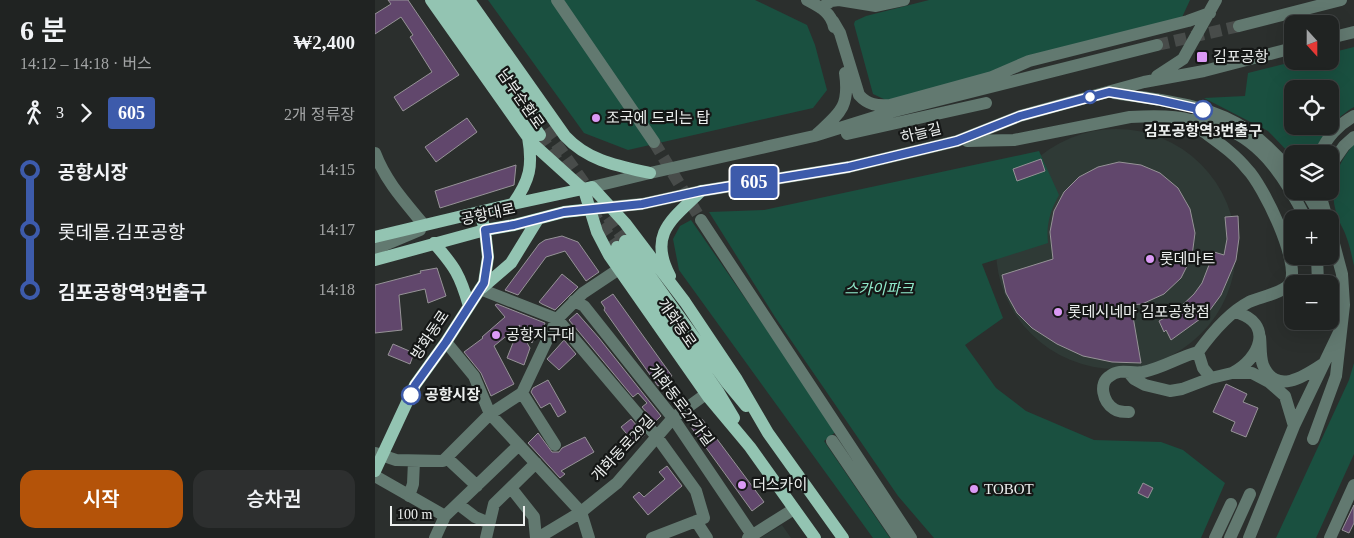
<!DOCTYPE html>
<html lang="ko">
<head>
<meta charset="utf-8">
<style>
  body { margin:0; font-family:"Times New Roman","Noto Sans KR",serif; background:#2d2f2f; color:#f1f3f6; height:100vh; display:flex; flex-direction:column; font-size:19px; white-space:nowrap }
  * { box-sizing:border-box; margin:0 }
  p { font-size:16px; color:#a2a4a5 }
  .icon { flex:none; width:28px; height:28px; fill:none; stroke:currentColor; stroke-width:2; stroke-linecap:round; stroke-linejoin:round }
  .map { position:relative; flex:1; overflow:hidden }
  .panel { display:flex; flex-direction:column; background:#202322; width:375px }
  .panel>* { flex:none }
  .badge { padding:0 10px; border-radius:4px; font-size:18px; line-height:32px }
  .needle { width:32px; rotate:159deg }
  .buttons { position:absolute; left:909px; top:15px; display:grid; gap:10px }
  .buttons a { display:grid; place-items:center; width:55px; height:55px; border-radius:10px; background:#202322; box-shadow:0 5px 20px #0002,0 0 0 1px #3d4040; font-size:25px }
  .scale { position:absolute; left:15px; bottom:12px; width:135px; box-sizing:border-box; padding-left:5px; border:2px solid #ecefee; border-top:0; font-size:14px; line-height:18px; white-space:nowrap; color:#ecefee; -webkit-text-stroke:4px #151716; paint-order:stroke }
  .map>.badge { position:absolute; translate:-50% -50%; box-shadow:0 0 0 2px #fff }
  .legs { display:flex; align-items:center; gap:8px; height:55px; padding:0 20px; font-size:16px }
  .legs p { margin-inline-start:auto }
  .head { display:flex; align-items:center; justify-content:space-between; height:85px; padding:0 20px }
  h1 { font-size:28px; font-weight:600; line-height:38px }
  .action { display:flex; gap:10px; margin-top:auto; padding:10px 20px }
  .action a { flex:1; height:58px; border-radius:15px; background:#b45309; color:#fff; font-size:20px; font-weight:600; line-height:58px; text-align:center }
  .action a+a { background:#2d2f2f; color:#f1f3f6 }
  ul { padding:0 20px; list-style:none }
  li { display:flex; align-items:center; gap:18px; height:60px; font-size:19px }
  li i { display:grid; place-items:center; width:8px; height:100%; margin:0 6px; background:currentColor }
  li i::after { content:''; width:12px; height:12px; margin:-6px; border:4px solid; border-radius:50%; background:#202322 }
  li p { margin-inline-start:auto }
  li:first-child i { background:linear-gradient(#0000 50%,currentColor 0) }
  li:last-child i { background:linear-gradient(currentColor 50%,#0000 0) }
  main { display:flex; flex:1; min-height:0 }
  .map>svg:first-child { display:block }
</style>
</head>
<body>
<main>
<section class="panel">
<div class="head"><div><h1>6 분</h1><p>14:12 – 14:18 · 버스</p></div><b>₩2,400</b></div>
<div class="legs"><svg class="icon" aria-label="walk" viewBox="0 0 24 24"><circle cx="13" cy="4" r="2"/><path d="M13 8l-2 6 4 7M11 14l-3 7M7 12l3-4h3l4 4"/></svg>3<svg class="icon" aria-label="forward" viewBox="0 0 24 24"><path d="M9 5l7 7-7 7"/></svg><b class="badge" style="background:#3d5bab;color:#fff">605</b><p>2개 정류장</p></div>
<ul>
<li><i style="color:#3d5bab"></i><b>공항시장</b><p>14:15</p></li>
<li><i style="color:#3d5bab"></i><span>롯데몰.김포공항</span><p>14:17</p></li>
<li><i style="color:#3d5bab"></i><b>김포공항역3번출구</b><p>14:18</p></li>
</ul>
<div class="action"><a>시작</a><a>승차권</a></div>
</section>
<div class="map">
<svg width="979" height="538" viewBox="0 0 979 538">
  <rect width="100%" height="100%" fill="#2b2f2d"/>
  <path fill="#2f3a36" d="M621 249a120 120 0 1 1 240 0a120 120 0 1 1-240 0Z
    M407,525L416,538H385Z"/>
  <path fill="#1a5040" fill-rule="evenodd" d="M113,0H380L432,25L440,45L452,90L438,108L253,150L209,133Z
    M554,0H815L803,26L513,101L498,94L479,24L480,21L491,16Z
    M979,47V107C963,116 944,136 940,154H918L917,156L893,131L829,98L870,96L873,73L921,61H955V53ZM918,89H955V126H918Z
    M979,144V266C977,257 975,246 971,236C969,229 964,223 962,215C953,188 961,165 979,144Z
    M664,151L684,195C675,211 671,225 673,243L607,264L628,318L590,345L621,388L651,411L719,440L786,442L808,450L850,483L826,538H559L523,496L400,317L334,212L389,210Z
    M316,220L462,431L449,441L515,538H498L304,270L298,239L305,226Z
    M979,363V454L941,538H901L974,380Z"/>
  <path fill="#61476c" stroke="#969397" d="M13,0H33L84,75L28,111L19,97L57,72L35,37L38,35L26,17L0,34V14L16,4Z
    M92,118L102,132L61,162L50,147Z
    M666,159L670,171L642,181L638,169Z
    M744,162L766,165L785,173L803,188L815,209L820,233L817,256L806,278L789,294L767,304L756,305L766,363L737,362L708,356L682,344L657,328L642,313L631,293L627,275L678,259L675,232L679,211L689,192L704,177L723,167Z
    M141,165L139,185L65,208L60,191Z
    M863,216L864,238L861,260L846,295L832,314L796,340L791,330L789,332L784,321L800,312L819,294L827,283L839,252L849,255L852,239L850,217Z
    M187,236L203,242L224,272L211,281L190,251L171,257L143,295L130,290L164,244L170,240Z
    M62,268L71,296L53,303L50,289L24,295L27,330L0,333V285L46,273L45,271Z
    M187,274L203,287L180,310L167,304L164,302Z
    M238,294L297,376L283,386L229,310L230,308L226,302Z
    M122,304L170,323L166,334L161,333L157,343L149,335L148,336L155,348L149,365L132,358L145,325L119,346L139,384L116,396L106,373L89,352L108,338L107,337L130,317L120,305Z
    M202,313L224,338L286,416L280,422L267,407L272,403L263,393L258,397L194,320Z
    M189,340L201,354L184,370L172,359Z
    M18,344L39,353L35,364L13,355Z
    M173,380L191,412L183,417L175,403L166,408L156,392L158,388Z
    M851,384L872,394L868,402L883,408L871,437L856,431L860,422L838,412Z
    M256,419L270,435L260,444L246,427Z
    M327,419L389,502L377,511L316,427Z
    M163,433L177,452H184L187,448L210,437L219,452L186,471L190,474L185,478L153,443Z
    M292,466L307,486L273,515L258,497L264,492L269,497L290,479L284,472Z
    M768,483L778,488L773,498L763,493Z
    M979,505V523L974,533L967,530Z"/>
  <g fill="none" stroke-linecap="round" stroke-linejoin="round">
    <path stroke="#484c4a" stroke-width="12" stroke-dasharray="12 6" stroke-linecap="butt" d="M782,45L864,26
      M279,142L326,220"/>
    <path stroke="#484c4a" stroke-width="12" stroke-dasharray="12 6" stroke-linecap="butt" d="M171,129L250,241
      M165,135L187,167
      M216,210L242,247"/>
    <path stroke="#627970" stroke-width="12" d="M182,0L279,142
      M432,0C445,7 456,12 459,27
      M446,8L456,1L464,0L501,6L529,0
      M458,21L465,33L484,95C493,105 502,106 515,105L617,77L654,61L813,21L835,13
      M864,26L966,0
      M955,38L979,32
      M782,76L808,59L841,0
      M739,93C784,100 836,104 874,131C891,144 905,158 918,174
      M819,120C829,123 840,125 849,128C889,143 913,183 931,219
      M442,134C465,113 475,107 470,73
      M472,134L611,103
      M592,141L639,140L755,117C772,116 799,115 815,120C820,121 825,128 829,132C844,143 860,154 872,169C888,185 926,263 915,283C909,293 885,297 874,302C853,313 836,334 823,352L828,368L836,378L857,373H877L894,382L910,396L919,426
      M0,153C11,182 30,202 49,225
      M945,154C951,138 964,124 979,116
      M955,166L969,146L979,137
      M217,187L275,173L439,136L516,112L782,45
      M931,191L947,219
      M944,191L951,215
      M235,207L267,204L326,191L474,167L582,141L645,116L769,82L829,71L918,48
      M326,220L536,538
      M0,249L45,230
      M942,256L943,284
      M105,289L182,319L282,437L321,491L329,518L277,538
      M199,301L209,306L298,418L377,535
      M885,337C886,345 885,357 888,365C901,396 930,376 948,364
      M71,342L99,376L115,414L206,512L214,538
      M754,373L759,379L770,385L795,391L807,389L836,378
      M857,373C885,359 900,323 860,312
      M147,393L180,445
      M754,412C748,412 743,412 739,409C728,402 723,383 735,376C745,368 756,374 768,372C788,368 804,357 823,352
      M938,439L961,376L969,305L967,274L955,229
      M457,441L523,538
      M0,453L21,460L68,461L115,414L147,393L182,319L208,293L244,269
      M72,458L102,486
      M0,476L70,516
      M136,488L159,517L161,538
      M34,496L38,484L39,461
      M83,504L100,517L114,523
      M321,521L332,538
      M60,538L70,516L144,445
      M111,538L119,504L161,463
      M163,538L206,512L242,483L298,418L331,394
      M373,538L419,509
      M840,538L856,504
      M855,538L875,494
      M874,538L919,426L966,328
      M955,538L979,485"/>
    <path stroke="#93c4b2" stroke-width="12" d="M56,0L157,143L209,190L222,232L234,255L334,398L375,447L440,538
      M69,0L165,135
      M81,0L163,117
      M94,0L190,136C213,161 243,166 275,173
      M138,204C155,180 158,166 153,137
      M0,237L138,204L217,187L250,223L310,302L361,378L393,433L468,538
      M250,241L352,383L371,406
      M59,243C80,267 85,275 94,306
      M242,247L344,393L359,418
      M0,260L110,230L139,225L189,212L235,207
      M295,276C272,233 299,218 326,191
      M107,288L136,263L163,219
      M0,471L40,385L71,342L109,283L113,257L110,230L105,213"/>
  </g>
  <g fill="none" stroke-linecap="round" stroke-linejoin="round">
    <g stroke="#fff" stroke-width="11">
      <path id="line-1" d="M36,395L40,385L71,342L109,283L113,257L110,230L139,225L189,212L267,204L326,191L474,167L582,141L645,116L734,92L783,100L828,110"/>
    </g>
    <use href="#line-1" stroke="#3d5bab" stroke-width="8"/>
  </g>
  <g fill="#db99f5" stroke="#151716" stroke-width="2">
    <rect x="821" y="51" width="12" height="12" rx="2.5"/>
    <circle cx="221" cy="118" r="5"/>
    <circle cx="775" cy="259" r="5"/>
    <circle cx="683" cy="312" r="5"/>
    <circle cx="121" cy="335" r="5"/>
    <circle cx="367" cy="485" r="5"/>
    <circle cx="599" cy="489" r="5"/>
  </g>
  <g fill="#fff" stroke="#3d5bab" stroke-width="2.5">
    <circle cx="715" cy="97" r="6"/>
    <circle cx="828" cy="110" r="9"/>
    <circle cx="36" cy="395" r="9"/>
  </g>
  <g text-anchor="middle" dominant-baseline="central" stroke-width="4.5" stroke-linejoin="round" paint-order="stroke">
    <g font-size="15" fill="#ecefee" stroke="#151716" text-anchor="start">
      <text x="838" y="57">김포공항</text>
      <text x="231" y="118">조국에 드리는 탑</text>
      <text x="785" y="259">롯데마트</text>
      <text x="693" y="312">롯데시네마 김포공항점</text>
      <text x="131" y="335">공항지구대</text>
      <text x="377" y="485">더스카이</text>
      <text x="609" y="489">TOBOT</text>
    </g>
    <g font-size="15" fill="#ecefee" stroke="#151716">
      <text transform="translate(146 99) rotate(55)">남부순환로</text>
      <text transform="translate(546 133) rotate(-14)">하늘길</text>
      <text transform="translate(113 214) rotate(-12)">공항대로</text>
      <text transform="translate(302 323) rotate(55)">개화동로</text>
      <text transform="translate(55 335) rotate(-56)">방화동로</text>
      <text transform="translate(306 405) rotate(53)">개화동로27가길</text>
      <text transform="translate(248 448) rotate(-47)">개화동로29길</text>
    </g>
    <g font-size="15" font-weight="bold" fill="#ecefee" stroke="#151716">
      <text x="828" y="131">김포공항역3번출구</text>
      <text x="50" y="395" text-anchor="start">공항시장</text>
    </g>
    <g font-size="15" font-style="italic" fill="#8fe9ca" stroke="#151716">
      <text x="504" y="289">스카이파크</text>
    </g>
  </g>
</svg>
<div class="buttons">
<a><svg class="needle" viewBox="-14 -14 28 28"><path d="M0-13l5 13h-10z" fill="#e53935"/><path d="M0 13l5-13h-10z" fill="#a2a4a5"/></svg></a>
<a><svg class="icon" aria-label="locate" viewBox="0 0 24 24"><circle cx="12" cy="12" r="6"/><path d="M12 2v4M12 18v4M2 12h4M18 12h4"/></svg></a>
<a><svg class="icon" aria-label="layers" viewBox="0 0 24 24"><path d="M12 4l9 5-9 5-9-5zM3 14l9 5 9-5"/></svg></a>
<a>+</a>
<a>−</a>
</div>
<div class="scale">100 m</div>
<b class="badge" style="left:379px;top:182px;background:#3d5bab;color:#fff">605</b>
</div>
</main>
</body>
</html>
